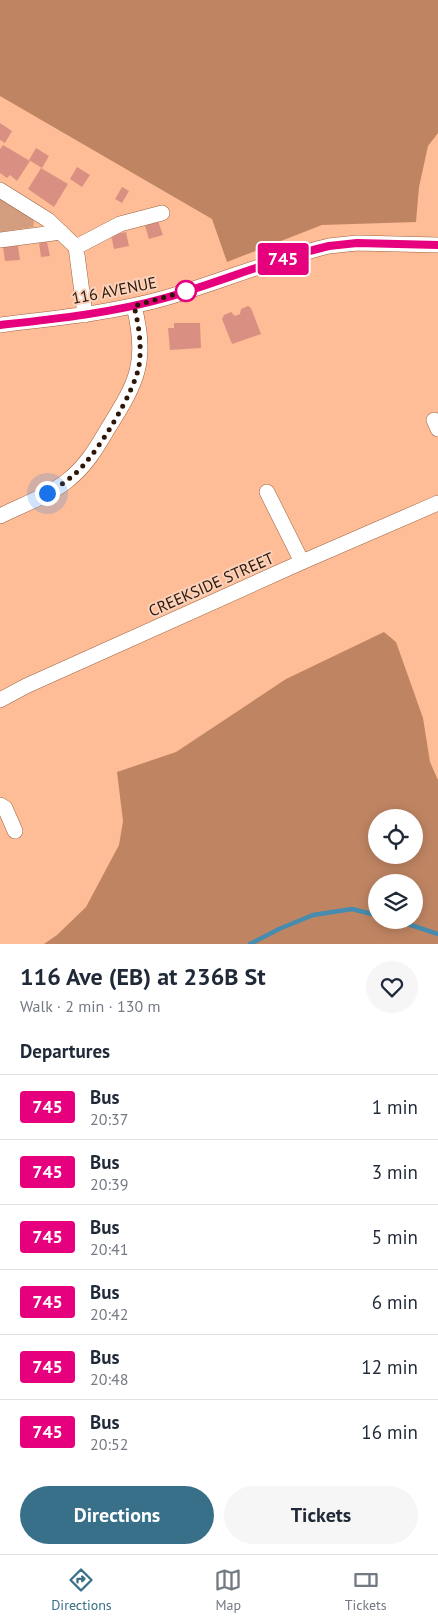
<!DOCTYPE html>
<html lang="en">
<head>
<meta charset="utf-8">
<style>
  body { margin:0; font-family:"PT Sans",sans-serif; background:#f6f6f7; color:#1f2937; height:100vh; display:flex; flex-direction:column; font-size:19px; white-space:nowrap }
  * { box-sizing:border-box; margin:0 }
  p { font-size:16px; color:#747a83 }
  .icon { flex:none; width:28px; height:28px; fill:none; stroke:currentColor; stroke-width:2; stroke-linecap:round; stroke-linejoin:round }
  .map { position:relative; height:944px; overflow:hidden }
  .details { display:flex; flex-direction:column; background:#fff; flex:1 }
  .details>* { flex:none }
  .badge { padding:0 10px; border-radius:4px; font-size:18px; line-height:32px }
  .tools { position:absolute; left:368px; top:809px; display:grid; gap:10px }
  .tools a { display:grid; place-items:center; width:55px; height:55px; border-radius:50%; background:#fff; box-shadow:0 2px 12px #0003; font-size:25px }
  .you { position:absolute; width:25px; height:25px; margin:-12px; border:4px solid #fff; border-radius:50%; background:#1a73e8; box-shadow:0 0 0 8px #1a73e833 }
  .map>.badge { position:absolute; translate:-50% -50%; box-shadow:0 0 0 2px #fff }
  h2 { padding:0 20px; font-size:19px; line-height:45px }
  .round { display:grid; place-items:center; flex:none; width:52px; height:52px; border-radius:26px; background:#f6f6f7 }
  .head { display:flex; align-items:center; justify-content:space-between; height:85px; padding:0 20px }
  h1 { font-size:24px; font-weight:600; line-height:38px }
  .cta { display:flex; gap:10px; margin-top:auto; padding:10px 20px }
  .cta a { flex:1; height:58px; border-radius:30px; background:#386f89; color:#fff; font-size:20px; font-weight:600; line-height:58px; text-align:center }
  .cta a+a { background:#f6f6f7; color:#1f2937 }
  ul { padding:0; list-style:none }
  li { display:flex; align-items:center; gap:15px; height:65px; padding:0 20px; border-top:1px solid #e0e1e3 }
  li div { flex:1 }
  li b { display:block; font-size:19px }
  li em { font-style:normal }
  li .badge { min-width:55px; font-weight:700; text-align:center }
  .dock { display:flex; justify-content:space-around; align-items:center; height:70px; border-top:1px solid #e0e1e3; background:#fff; font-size:14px; color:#747a83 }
  .dock a { display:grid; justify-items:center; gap:2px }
  .dock .active { color:#386f89 }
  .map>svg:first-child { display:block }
</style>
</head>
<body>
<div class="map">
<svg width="438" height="944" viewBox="0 0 438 944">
  <rect width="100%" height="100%" fill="#ffbd97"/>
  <path fill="#d39e7f" d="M0,198L32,217L34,223L33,227L0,232Z"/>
  <path fill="#bf8563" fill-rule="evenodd" d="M0,0H438V133L428,146L419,187L416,222L322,225L227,262L212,219L0,96Z
    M384,632L396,642L423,718L430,762L438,780V944H44L57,935L86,907L119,845L123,821L117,772L176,752L286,679ZM376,818H414V855H376ZM376,882H414V920H376Z"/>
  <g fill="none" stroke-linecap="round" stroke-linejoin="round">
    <path stroke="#478cae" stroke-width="4.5" d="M396,920L438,934
      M250,944L279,929L313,915L352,909L376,915"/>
  </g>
  <path fill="#d99082" d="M0,123L12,131L5,143L0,140Z
    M3,145L30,161L17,181L10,175L7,178L0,173V149Z
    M36,148L49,156L42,168L29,160Z
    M77,167L90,175L82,187L70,179Z
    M41,168L68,184L54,207L28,189Z
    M122,187L129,191L122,203L115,199Z
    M158,221L163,235L149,239L145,226Z
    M126,232L129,246L114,249L111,235Z
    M47,242L50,256L41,257L39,243Z
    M18,246L20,260L5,261L3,247Z
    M248,306L251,308L261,334L232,344L222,319L224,315L231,312L235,316L240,314L241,309Z
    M174,323H200L201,348L170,350L168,328H174Z"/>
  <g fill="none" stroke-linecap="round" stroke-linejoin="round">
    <g stroke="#9d623e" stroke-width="16">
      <path id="minor" d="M0,190L48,220L76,247L85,315
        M0,240L61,232
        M76,247L120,224L162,213
        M0,325C55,318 112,313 165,298C220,282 274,259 329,246L357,243L438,245
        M434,420L438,429
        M267,492L302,562
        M0,516C22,505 48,496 67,481C85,467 96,449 107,430C137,382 148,363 134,306
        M0,700L26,686L302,562L438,503
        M0,805L5,808L15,831"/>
    </g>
    <use href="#minor" stroke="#fff" stroke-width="15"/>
  </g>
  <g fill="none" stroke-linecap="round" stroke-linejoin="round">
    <g stroke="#fff" stroke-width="11">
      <path id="line" d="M0,325C55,319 112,313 165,298C220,282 274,259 329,246L357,243L438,245"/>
    </g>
    <use href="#line" stroke="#e6007e" stroke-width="8"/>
    <path stroke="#2e1708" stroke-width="5" stroke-dasharray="0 9" d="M47,493C58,487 69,480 78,471C98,452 134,393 139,366C142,346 139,326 134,306L186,291"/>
  </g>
  <circle fill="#fff" stroke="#e6007e" stroke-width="2.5" cx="186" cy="291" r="10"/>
  <g text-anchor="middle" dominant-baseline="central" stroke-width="4" stroke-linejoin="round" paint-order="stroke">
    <g font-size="16" fill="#2e1708" stroke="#fad2bb">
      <text transform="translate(114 290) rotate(-11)">116 AVENUE</text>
      <text transform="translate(211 584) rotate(-24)">CREEKSIDE STREET</text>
    </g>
  </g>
</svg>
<div class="tools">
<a><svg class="icon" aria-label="locate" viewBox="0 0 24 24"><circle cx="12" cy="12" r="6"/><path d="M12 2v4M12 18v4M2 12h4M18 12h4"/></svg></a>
<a><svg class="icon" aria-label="layers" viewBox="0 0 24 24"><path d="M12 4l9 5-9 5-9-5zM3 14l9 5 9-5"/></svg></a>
</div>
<div class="you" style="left:47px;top:493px"></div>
<b class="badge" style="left:283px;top:259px;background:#e6007e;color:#fff">745</b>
</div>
<section class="details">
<div class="head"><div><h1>116 Ave (EB) at 236B St</h1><p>Walk · 2 min · 130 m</p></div><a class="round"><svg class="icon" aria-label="heart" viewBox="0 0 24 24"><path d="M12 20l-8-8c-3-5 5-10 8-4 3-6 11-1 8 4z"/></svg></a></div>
<h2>Departures</h2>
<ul>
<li><span class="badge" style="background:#e6007e;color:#fff">745</span><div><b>Bus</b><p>20:37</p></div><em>1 min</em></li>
<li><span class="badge" style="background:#e6007e;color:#fff">745</span><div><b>Bus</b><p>20:39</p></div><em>3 min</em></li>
<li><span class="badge" style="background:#e6007e;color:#fff">745</span><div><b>Bus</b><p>20:41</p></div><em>5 min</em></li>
<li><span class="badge" style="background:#e6007e;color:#fff">745</span><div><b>Bus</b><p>20:42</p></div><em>6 min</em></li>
<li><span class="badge" style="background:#e6007e;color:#fff">745</span><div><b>Bus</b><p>20:48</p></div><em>12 min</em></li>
<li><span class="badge" style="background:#e6007e;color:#fff">745</span><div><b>Bus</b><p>20:52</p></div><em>16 min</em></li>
</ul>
<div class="cta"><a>Directions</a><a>Tickets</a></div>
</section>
<nav class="dock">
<a class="active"><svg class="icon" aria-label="directions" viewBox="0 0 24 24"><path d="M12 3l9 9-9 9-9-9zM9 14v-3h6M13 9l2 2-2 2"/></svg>Directions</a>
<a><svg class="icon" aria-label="map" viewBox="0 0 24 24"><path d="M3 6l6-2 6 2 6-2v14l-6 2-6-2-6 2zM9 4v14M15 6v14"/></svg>Map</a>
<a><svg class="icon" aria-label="tickets" viewBox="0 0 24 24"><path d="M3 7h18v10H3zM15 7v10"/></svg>Tickets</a>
</nav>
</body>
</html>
